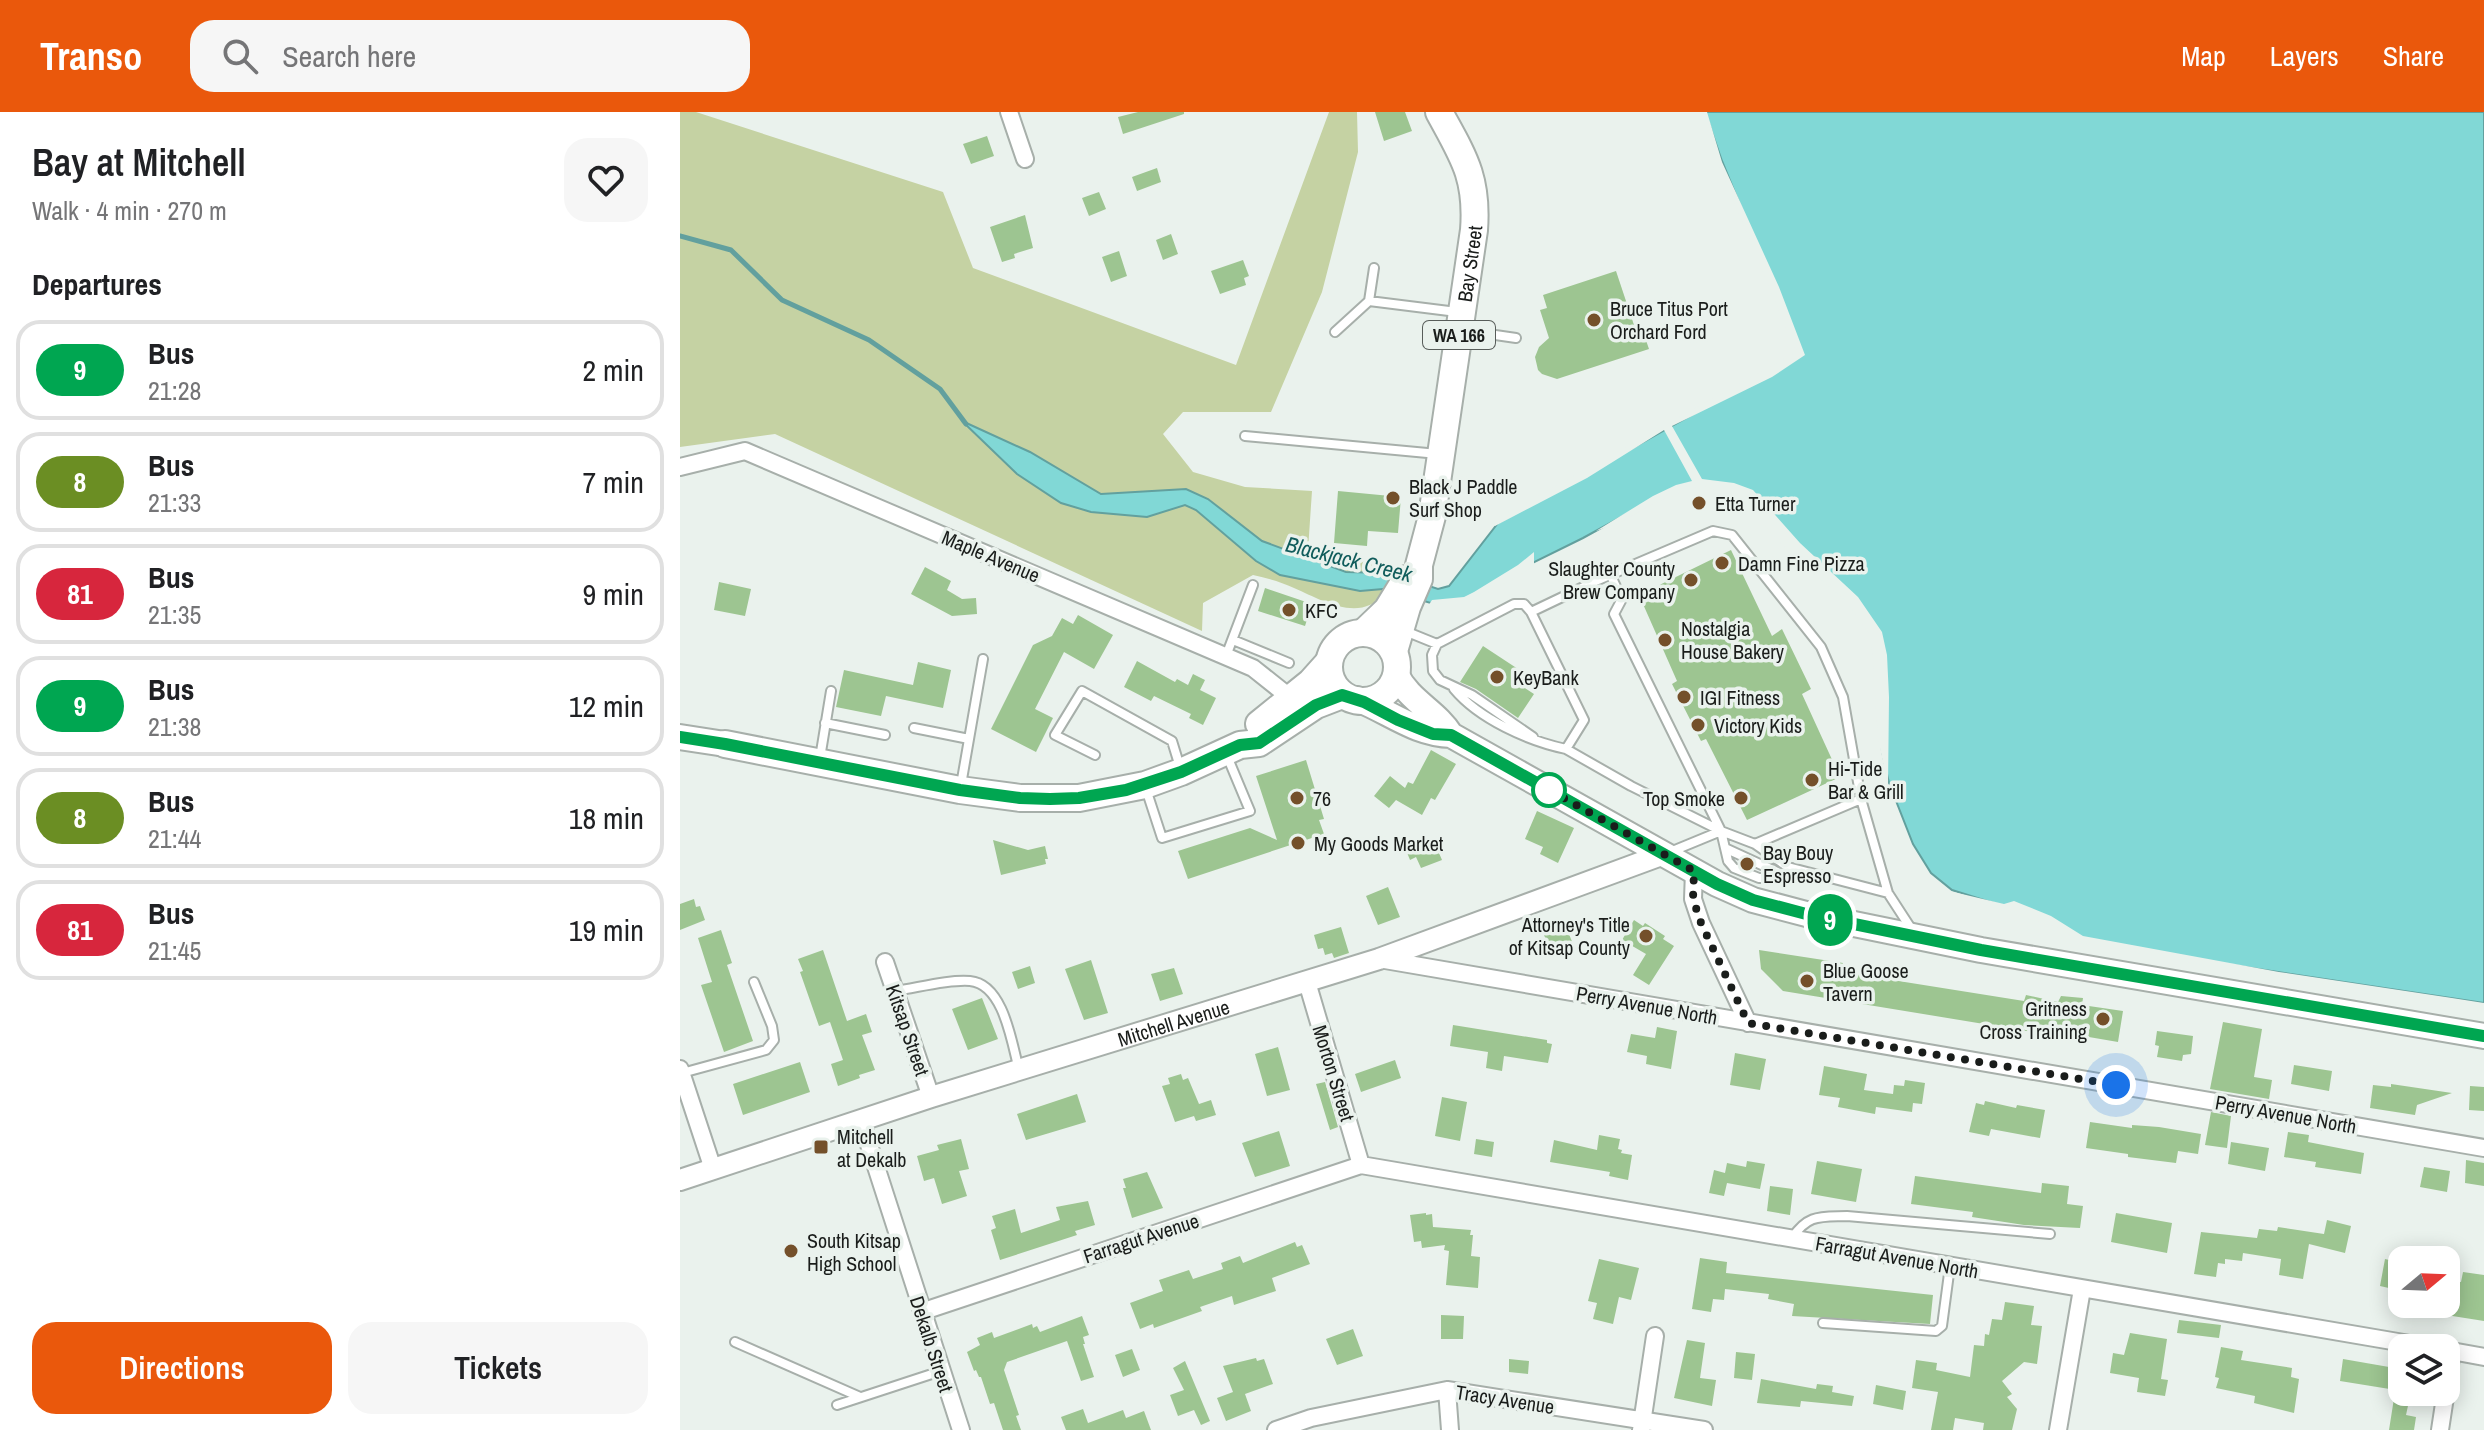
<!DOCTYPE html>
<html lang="en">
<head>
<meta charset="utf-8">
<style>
  body { margin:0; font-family:"Archivo Narrow",sans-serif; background:#f6f6f6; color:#202124; height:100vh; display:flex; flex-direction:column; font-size:30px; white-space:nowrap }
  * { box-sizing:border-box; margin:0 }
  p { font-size:26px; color:#757577 }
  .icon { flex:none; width:44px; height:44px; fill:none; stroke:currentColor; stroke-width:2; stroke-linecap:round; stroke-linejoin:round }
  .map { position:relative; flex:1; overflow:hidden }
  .panel { display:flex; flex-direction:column; background:#fff; width:680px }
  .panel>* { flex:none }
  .badge { padding:0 16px; border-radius:26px; font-size:28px; line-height:52px }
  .needle { width:52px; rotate:71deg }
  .fabs { position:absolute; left:1708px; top:1134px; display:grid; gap:16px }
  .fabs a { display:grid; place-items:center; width:72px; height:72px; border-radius:16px; background:#fff; box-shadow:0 4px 20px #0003; font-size:40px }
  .you { position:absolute; width:40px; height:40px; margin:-20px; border:6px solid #fff; border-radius:50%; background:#1a73e8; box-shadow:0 0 0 12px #1a73e833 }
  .map>.badge { position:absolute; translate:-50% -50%; box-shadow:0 0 0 4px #fff }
  h2 { padding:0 32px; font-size:30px; line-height:72px }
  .round { display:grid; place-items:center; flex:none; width:84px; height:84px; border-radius:24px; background:#f6f6f6 }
  .overview { display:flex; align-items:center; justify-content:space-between; height:136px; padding:0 32px }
  h1 { font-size:38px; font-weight:600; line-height:60px }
  .action { display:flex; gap:16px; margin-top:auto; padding:16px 32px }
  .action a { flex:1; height:92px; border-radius:24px; background:#ea580c; color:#fff; font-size:32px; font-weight:600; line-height:92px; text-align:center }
  .action a+a { background:#f6f6f6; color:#202124 }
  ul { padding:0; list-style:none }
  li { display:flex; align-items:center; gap:24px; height:100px; margin:0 16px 12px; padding:0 16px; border:4px solid #e0e0e0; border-radius:24px }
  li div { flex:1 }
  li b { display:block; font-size:30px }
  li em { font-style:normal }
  li .badge { min-width:88px; font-weight:700; text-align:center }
  header { display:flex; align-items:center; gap:48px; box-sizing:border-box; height:112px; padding:0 40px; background:#ea580c; color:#fff }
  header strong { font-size:38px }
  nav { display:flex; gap:44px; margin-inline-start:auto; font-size:28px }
  .search { width:560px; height:72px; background:#f6f6f6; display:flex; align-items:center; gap:20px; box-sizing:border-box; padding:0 28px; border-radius:24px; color:#757577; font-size:30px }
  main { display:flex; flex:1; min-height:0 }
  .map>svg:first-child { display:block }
</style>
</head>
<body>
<header>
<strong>Transo</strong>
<div class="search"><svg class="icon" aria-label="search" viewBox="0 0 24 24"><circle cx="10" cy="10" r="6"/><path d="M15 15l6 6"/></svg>Search here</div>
<nav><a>Map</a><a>Layers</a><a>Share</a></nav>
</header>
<main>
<section class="panel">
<div class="overview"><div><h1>Bay at Mitchell</h1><p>Walk · 4 min · 270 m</p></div><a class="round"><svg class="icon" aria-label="heart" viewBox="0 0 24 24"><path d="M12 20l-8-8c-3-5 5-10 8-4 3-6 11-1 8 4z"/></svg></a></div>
<h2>Departures</h2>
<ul>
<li><span class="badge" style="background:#00a651;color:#fff">9</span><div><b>Bus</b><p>21:28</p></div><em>2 min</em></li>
<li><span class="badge" style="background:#6b8e23;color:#fff">8</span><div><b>Bus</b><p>21:33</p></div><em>7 min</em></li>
<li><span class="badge" style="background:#d7263d;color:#fff">81</span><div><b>Bus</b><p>21:35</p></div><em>9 min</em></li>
<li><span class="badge" style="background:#00a651;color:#fff">9</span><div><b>Bus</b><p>21:38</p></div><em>12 min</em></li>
<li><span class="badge" style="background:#6b8e23;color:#fff">8</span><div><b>Bus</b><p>21:44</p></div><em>18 min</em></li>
<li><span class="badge" style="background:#d7263d;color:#fff">81</span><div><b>Bus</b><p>21:45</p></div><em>19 min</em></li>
</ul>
<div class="action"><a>Directions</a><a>Tickets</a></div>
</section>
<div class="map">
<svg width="1804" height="1318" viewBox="0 0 1804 1318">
  <rect width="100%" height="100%" fill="#eaf2ed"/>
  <path fill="#c5d2a3" d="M0,0H16L263,80L293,156L556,253L649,0H677L678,40L642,180L591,300H503L483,322L513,360L565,375L632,379L628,438C653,447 699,447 717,459C713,466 710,475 705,481C680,512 642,488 614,476C601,470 587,466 573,463L523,491L522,519L95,322L0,335Z"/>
  <path fill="#81d8d6" stroke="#62a09e" stroke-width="2" d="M1025,0H1804V891L1512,847L1403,827L1377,811L1272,778L1251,761L1233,732L1209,671L1202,639L1195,524L1170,487L1067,389L1023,369L974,387L903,426L812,471L787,487L761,494L703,477L680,479L600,463L576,449L516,398L505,393L467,405L411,400L381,391L337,362L282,309L350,340L421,382L506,377L528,387L582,429L666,460L709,461L758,477L769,474L818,411L1121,242L1042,49Z"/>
  <path fill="#eaf2ed" d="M1021,0H1027L1042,50L1099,175L1125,243L1092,265L992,314L1022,367L1054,371L1073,378L1120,431L1178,485L1202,520L1207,543L1209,585L1208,675L1198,626L1191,525L1167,490L1111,442L1064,392L1023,373L976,390L941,410L916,419L973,384L996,373L1012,369L984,318L907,366L815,414L811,412L816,407L1116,240L1038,51Z
    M854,440V452L848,458L789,491L761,498L748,494L752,488L784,485L794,480L838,453Z
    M1265,778L1324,792L1334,789L1371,804L1403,824L1599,860L1772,886L1804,891V895L1512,851L1403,831L1376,815L1281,786Z"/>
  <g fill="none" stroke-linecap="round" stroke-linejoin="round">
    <path stroke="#62a09e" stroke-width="5" d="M0,124L51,138L102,188L189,228L260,277L286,312"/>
  </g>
  <path fill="#9dc591" d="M458,0H504V2L443,22L438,5Z
    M695,0H725L732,19L704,29Z
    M307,24L314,44L291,52L283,32Z
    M477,56L481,70L457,79L452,65Z
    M419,80L426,97L409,104L402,86Z
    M345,103L353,136L334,142L335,146L322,150L310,115Z
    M491,122L498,142L483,148L476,128Z
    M439,139L447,164L431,170L422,145Z
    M563,148L569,164L564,166L566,173L540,182L531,159Z
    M936,159L954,213L960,211L969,237L877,267L862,262L858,258L855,245L859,235L869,226L860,198L867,196L863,183Z
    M658,379L721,385L718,421L688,419L687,434L654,431Z
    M1051,438L1092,524L1102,517L1131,577L1122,582L1160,665L1067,708L1026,627L1021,629L992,572L997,569L959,483Z
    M245,455L271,469L267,478L282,487L296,486L297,502L272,504L231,482Z
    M39,470L71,477L65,504L34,498Z
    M585,476L632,492L625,514L578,499Z
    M398,503L433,523L414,557L384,540L355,597L373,606L356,640L311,617L353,533L372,524L382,506L393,512Z
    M803,534L838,557L831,567L854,582L838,606L796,577L780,570Z
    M457,549L495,570L497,567L508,573L513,562L525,568L520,578L536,586L523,613L509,606L511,602L474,584L471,589L444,575Z
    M238,550L271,558L263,596L206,584L201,604L156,595L164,558L233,573Z
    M751,638L776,652L755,688L751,686L742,703L716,688L709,696L694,684L710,664L725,676L728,670L733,672Z
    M626,648L644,707L639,708L644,722L508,767L498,739L570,716L597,728L576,664Z
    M857,699L894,716L878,751L860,742L863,735L845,727Z
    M746,724L751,736L756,734L762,748L741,756L736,745L730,748L724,733Z
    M313,728L348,738L365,734L368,747H365L366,752L321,763Z
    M708,775L720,805L698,813L686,784Z
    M14,787L16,795L20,794L25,808L0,818V792Z
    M954,808L963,814L965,811L985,824L983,827L994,834L969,873L953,863L966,842L942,828Z
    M884,810L893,832L871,840L862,818Z
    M661,815L669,841L654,846L652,841L645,843L643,836L638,837L634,823Z
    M41,818L52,851L47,853L73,929L44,940L21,873L32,870L18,826Z
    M143,838L167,909L186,902L192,920L182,923L195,958L179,963L180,966L158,974L151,952L163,948L150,910L139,914L120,860L123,859L118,847Z
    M1079,838L1163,851L1162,860L1344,889L1346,883L1378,890L1381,884L1403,886L1402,893L1443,899L1438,930L1403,924V921L1360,915L1359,921L1103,879L1081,857Z
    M411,848L428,901L404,908L385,857Z
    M350,854L355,871L338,877L332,860Z
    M494,856L503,882L480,889L471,862Z
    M302,886L318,927L288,938L272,897Z
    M1543,910L1582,917L1574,965L1592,968L1589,987L1530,977Z
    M773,913L867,928V931L872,932L868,951L824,944L822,959L806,956L808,940L770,934Z
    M977,915L997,919L991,957L966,952L967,944L947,940L951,922L975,926Z
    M1477,919L1513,924L1511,942L1503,943L1502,949L1477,945L1479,934L1475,933Z
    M598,935L610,978L587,984L575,942Z
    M1055,941L1086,947L1080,978L1050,973Z
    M715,948L721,966L681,980L675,962Z
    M120,950L130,980L63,1003L53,972Z
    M1614,953L1652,959L1649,979L1611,972Z
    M1144,954L1187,962L1184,978L1213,982L1214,973L1224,974L1225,968L1245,971L1242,992L1233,991L1232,1000L1196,995L1195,1002L1158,995L1160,986L1139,983Z
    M501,962L503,968L508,966L519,992L531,988L536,1003L516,1009L514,1004L495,1010L482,974L490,972L488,966Z
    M645,970L658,1015L650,1018L636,972Z
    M1711,972L1772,981L1737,993L1735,1003L1690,996L1693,973L1711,975Z
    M1790,974L1804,975V999L1789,998Z
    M397,982L406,1010L346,1028L337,1002Z
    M762,985L787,990L780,1029L755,1024Z
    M1305,989L1336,996L1337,993L1365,998L1360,1026L1311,1017L1309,1024L1289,1020L1296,991L1304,993Z
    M1531,1000L1551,1004L1547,1036L1525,1033Z
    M1410,1010L1452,1016V1013L1479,1015L1521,1022L1518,1042L1498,1039L1496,1051L1448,1045V1042L1406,1036Z
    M599,1019L610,1054L575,1065L562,1031Z
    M1608,1020L1629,1023L1628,1030L1684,1041L1681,1062L1635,1055L1636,1050L1604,1045Z
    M919,1023L940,1027L938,1037L942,1038L941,1041L952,1043L948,1068L929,1064L930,1060L870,1050L874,1028L917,1038Z
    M281,1027L289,1057L279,1059L287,1084L262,1092L254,1066L244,1069L237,1044L259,1038L257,1033Z
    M796,1027L814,1030L812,1045L794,1042Z
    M1551,1030L1589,1036L1585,1059L1548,1052Z
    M1786,1048L1804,1051V1074L1785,1071Z
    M1067,1049L1085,1052L1080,1077L1047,1071L1044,1084L1029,1081L1034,1058L1045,1061L1047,1051L1066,1055Z
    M1137,1049L1182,1057L1176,1090L1131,1082Z
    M1744,1055L1770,1059L1767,1080L1740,1075Z
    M467,1060L483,1096L452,1106L443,1076H446L443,1067Z
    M1235,1064L1361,1081L1362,1071L1389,1074L1387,1092L1403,1094L1400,1116L1344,1113L1292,1105L1293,1100L1231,1092Z
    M1090,1074L1113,1077L1110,1103L1087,1099Z
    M408,1089L415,1113L395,1119L397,1123L320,1148L311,1118L316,1116L312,1104L335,1097L341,1121L380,1108L376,1095Z
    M746,1101V1103L752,1102L753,1115L791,1118L790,1123H793L791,1144L800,1145L798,1176L766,1173L769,1139L764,1138L765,1133L742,1136L741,1129L734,1130L730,1103Z
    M1436,1101L1492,1111L1487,1141L1431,1130Z
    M1647,1108L1671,1114L1665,1141L1629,1132L1623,1167L1599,1163L1601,1147L1563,1141L1562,1149L1545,1147V1152L1538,1151L1536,1165L1514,1162L1521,1120L1577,1126L1579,1117L1597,1119L1598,1115L1644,1122Z
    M615,1130L617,1135L622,1133L630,1152L592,1166L596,1179L554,1193L552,1184L520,1195L522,1199L474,1216L473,1212L460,1217L450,1191L483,1179L479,1168L509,1158L513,1167L543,1157L541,1151L560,1144L563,1151Z
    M1020,1146L1047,1150L1046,1161L1253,1183L1250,1212L1112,1204L1114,1192L1088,1187L1089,1182L1045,1177L1044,1188L1033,1187L1031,1200L1012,1197Z
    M919,1147L959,1156L951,1188L939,1185L933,1212L913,1207L917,1191L908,1189Z
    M1705,1147L1722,1151V1179L1700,1174Z
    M1783,1160L1804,1163V1209L1766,1203V1169L1781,1170Z
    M1325,1190L1354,1194L1351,1213L1362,1214L1357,1252L1344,1250L1322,1269L1332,1282L1327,1285L1337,1297L1332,1318H1303L1304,1311L1275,1306L1273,1318H1251L1258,1280L1232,1276L1236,1248L1257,1251L1256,1258L1290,1265L1294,1233L1304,1234L1305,1222L1309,1223L1312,1207L1322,1208Z
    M761,1203L784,1204L783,1227H761Z
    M402,1204L409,1223L403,1225L405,1232H403L414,1265L401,1269L387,1229L327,1250L324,1258L339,1303L336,1304L341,1318H323L314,1291L310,1292L301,1265H299L296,1258L294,1259L287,1240L300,1233L297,1226L312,1220L314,1226L352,1212L353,1216L357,1214L360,1220Z
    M1499,1208L1541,1213L1539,1226L1497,1221Z
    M673,1217L683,1244L657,1253L646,1227Z
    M1450,1221L1487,1227L1481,1267L1488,1268L1485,1284L1457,1280L1459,1266L1430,1261L1433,1241L1444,1243Z
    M1007,1228L1025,1231L1020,1266L1036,1268L1032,1294L994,1286Z
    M1541,1235L1563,1239L1561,1248L1612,1256L1611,1265L1619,1267L1614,1301L1574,1291L1575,1284L1536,1276L1539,1266L1535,1265Z
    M452,1237L460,1258L443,1265L435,1243Z
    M1056,1240L1075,1242L1072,1268L1054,1266Z
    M576,1246L577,1249L584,1247L593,1272L565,1282L571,1299L546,1309L537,1286L553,1280L543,1254Z
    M829,1247L849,1249L848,1262L829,1260Z
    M1663,1247L1709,1255L1710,1250L1722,1252V1279L1660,1269Z
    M505,1249L530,1309L521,1313L514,1298L498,1304L490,1283L504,1278L493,1256Z
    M1081,1267L1136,1277L1137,1272L1153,1274L1152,1280L1174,1284L1172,1294L1121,1289L1120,1295L1077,1291Z
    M1196,1273L1226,1279L1223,1298L1193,1292Z
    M1715,1280H1731L1726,1303L1736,1305L1734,1318H1709Z
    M403,1297L408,1311L443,1298L446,1306L464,1299L471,1318H386L381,1305Z"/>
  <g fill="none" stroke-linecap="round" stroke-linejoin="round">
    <g stroke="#a7afaa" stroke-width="12">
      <path id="service" d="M689,189L694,156
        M781,218L836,226
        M655,220L689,189L777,200
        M565,324L758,342
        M930,462L942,487L934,502L1041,719
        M851,500L844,492H834L757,532L752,543L753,559L760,568L792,583L853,625
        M725,519L757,532
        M553,528L609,551
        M546,544L573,473
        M774,577C799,607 848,629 886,637L904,608L851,500L918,468L1033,419L1052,423L1141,535L1163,585L1181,687L1208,781
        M145,611L205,623
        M234,616L289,627
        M886,637L951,674L1041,719L1048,749L1054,756L1079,766H1087L1097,760
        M415,643L375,623L402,579L492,629L500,655
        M140,646L151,579
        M281,673L303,547
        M466,677L482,726L570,699L547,644
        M1181,687L1075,732L1108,755L1208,781L1232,818
        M1047,737L1097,760
        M990,740L1041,719L1075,732
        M215,879C237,876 269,867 290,869C324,872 332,932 339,958
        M2,961L86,938L94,928L92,914L74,870
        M1112,1126C1128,1102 1140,1105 1167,1104L1370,1122
        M1143,1211L1256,1219L1262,1214L1270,1154
        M55,1230L180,1285
        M157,1293L261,1259"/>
    </g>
    <g stroke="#a7afaa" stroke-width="20">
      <path id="minor" d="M329,0L345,47
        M0,355L65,339L573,556L612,587
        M1014,759L1013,787L1021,811L1068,911
        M699,847L1804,1036
        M205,850L251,985
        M627,870L681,1053
        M0,957L33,1057
        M181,1008L281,1318
        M241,1200L681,1053L1753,1236
        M1766,1238L1804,1245
        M767,1278L770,1318
        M596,1318L631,1306L767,1278L1024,1318
        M961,1318L975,1224
        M1378,1318L1402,1177
        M1760,1318L1772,1239"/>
    </g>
    <g stroke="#a7afaa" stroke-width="24">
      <g id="tertiary">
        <path id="s1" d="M0,1068L251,985L699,847L984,742"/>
      </g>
    </g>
    <g stroke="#a7afaa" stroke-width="28">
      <path id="secondary" d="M716,562C729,589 756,599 771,623
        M677,587C710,600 735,622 771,623L1037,772L1073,788L1130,803L1301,838L1804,924
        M0,625L45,632"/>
    </g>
    <g stroke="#a7afaa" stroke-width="30">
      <g id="primary">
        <path d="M683,521L707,498L726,467"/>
        <circle cx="683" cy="555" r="34"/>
        <path id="s2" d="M714,539L727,495L739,467V453L752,404L794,118C798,65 783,44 759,0"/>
        <path d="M579,612L631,570L648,551"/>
        <path d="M45,632L280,678L340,686H399L465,673L501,660L560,633L579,631L636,593L662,583"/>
      </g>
    </g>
    <use href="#service" stroke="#fff" stroke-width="8"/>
    <use href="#minor" stroke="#fff" stroke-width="16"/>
    <use href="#tertiary" stroke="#fff" stroke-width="20"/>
    <use href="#secondary" stroke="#fff" stroke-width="24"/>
    <use href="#primary" stroke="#fff" stroke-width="26"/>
  </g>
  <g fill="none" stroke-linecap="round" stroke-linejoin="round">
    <g stroke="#fff" stroke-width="18">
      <path id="line" d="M0,625L45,632L280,678L340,686L370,687L399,686L446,678L501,660L560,633L579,631L636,593L662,583L684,590L718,608L753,622L771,623L1037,772L1073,788L1130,803L1301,838L1804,924"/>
    </g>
    <use href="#line" stroke="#00a651" stroke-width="12"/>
    <path stroke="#1a1d1b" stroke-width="8" stroke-dasharray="0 14.4" d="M869,678L864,675L1014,759L1013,787L1021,811L1068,911L1436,973"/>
  </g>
  <g fill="#74502a" stroke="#eaf2ed" stroke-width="3">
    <circle cx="914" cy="208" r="8"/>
    <circle cx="713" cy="386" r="8"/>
    <circle cx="1019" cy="391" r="8"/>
    <circle cx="1042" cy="451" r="8"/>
    <circle cx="1011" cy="468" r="8"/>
    <circle cx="609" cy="498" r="8"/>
    <circle cx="985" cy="528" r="8"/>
    <circle cx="817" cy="565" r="8"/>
    <circle cx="1004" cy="585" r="8"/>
    <circle cx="1018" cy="613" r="8"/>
    <circle cx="1132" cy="668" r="8"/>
    <circle cx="617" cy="686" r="8"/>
    <circle cx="1061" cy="686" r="8"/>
    <circle cx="618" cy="731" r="8"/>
    <circle cx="1067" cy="752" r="8"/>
    <circle cx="966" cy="824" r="8"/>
    <circle cx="1127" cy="869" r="8"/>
    <circle cx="1423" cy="907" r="8"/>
    <rect x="133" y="1027" width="16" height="16" rx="4"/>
    <circle cx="111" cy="1139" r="8"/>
  </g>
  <circle fill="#fff" stroke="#00a651" stroke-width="4" cx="869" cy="678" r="16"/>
  <g text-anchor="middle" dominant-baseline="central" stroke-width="7" stroke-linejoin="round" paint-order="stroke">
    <rect fill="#eaf2ed" stroke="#585d5a" stroke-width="2" x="743" y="209" width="72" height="28" rx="6"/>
    <g font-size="18" font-weight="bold" fill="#1a1d1b">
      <text x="779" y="223">WA 166</text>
    </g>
    <g font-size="20" fill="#1a1d1b" stroke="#eaf2ed">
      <text stroke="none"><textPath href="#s2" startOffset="396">Bay Street</textPath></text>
      <text transform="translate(311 444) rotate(23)">Maple Avenue</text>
      <text transform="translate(967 893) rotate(10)">Perry Avenue North</text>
      <text stroke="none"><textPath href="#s1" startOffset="518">Mitchell Avenue</textPath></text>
      <text transform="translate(228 918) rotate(71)">Kitsap Street</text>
      <text transform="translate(654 961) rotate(73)">Morton Street</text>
      <text transform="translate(1606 1002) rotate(10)">Perry Avenue North</text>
      <text transform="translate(461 1126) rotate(-18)">Farragut Avenue</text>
      <text transform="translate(1217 1145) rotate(10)">Farragut Avenue North</text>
      <text transform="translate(252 1232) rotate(72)">Dekalb Street</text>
      <text transform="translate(825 1287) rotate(9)">Tracy Avenue</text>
    </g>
    <g font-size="20" fill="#1a1d1b" stroke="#eaf2ed" text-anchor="start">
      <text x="930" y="196">Bruce Titus Port<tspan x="930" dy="23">Orchard Ford</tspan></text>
      <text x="729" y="374">Black J Paddle<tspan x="729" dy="23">Surf Shop</tspan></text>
      <text x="1035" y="391">Etta Turner</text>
      <text x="1058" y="451">Damn Fine Pizza</text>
      <text x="995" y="456" text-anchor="end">Slaughter County<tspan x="995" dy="23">Brew Company</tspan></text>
      <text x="625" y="498">KFC</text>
      <text x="1001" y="516">Nostalgia<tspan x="1001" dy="23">House Bakery</tspan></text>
      <text x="833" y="565">KeyBank</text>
      <text x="1020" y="585">IGI Fitness</text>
      <text x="1034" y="613">Victory Kids</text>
      <text x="1148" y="656">Hi-Tide<tspan x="1148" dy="23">Bar &amp; Grill</tspan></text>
      <text x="633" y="686">76</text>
      <text x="1045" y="686" text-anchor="end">Top Smoke</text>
      <text x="634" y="731">My Goods Market</text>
      <text x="1083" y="740">Bay Bouy<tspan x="1083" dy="23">Espresso</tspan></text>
      <text x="950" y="812" text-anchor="end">Attorney's Title<tspan x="950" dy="23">of Kitsap County</tspan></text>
      <text x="1143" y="858">Blue Goose<tspan x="1143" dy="23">Tavern</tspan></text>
      <text x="1407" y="896" text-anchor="end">Gritness<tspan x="1407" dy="23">Cross Training</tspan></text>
      <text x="157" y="1024">Mitchell<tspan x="157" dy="23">at Dekalb</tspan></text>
      <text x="127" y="1128">South Kitsap<tspan x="127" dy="23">High School</tspan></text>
    </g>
    <g font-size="22" font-style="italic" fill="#105c5b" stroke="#eaf2ed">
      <text transform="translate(669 447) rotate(14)">Blackjack Creek</text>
    </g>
  </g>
</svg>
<div class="fabs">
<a><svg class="needle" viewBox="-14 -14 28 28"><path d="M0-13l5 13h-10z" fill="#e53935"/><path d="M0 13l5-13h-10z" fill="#757577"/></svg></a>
<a><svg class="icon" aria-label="layers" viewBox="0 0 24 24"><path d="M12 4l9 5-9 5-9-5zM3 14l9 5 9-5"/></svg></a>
</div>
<div class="you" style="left:1436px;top:973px"></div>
<b class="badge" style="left:1150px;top:808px;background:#00a651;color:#fff">9</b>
</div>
</main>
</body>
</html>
